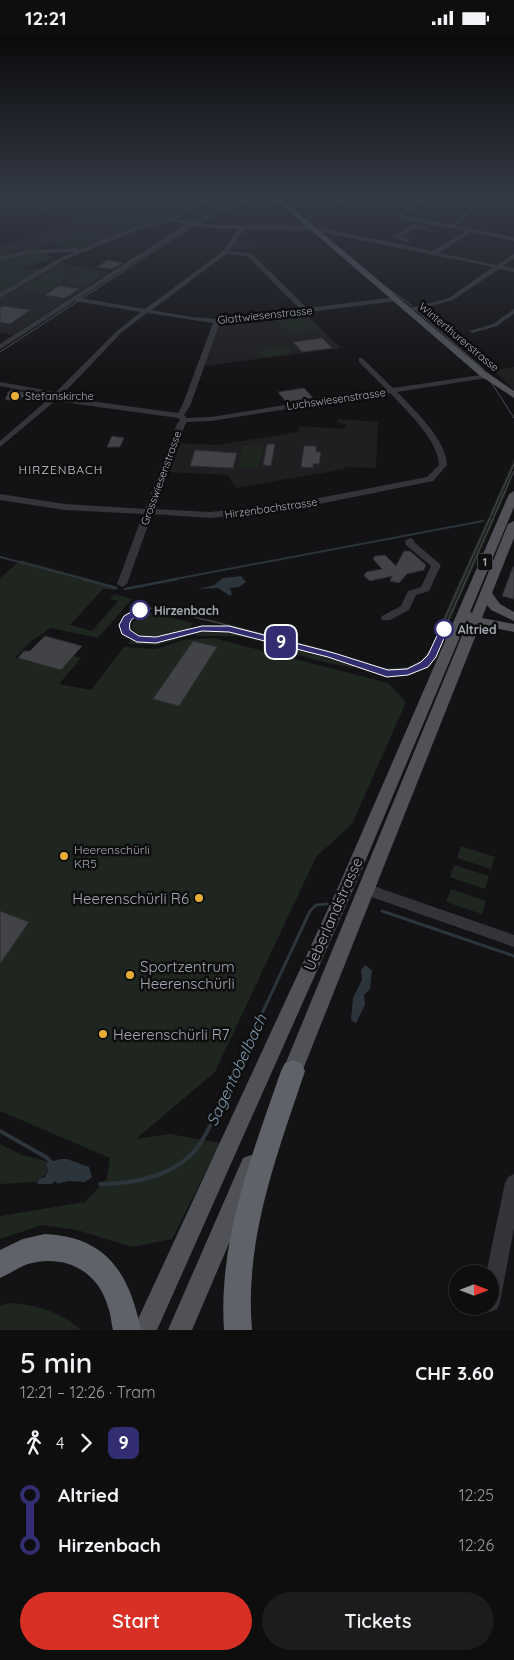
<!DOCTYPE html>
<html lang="en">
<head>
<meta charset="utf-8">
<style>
  body { margin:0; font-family:Quicksand,sans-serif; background:#1c1c1d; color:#f1f3f6; height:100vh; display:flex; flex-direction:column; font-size:19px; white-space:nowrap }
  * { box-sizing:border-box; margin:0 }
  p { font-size:16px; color:#9b9c9e }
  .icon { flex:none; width:28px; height:28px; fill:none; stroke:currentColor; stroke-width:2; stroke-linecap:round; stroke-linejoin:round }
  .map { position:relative; height:1295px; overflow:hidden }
  .drawer { display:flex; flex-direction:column; background:#0e0e0f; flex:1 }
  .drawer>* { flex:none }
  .badge { padding:0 10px; border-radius:8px; font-size:18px; line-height:32px }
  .needle { width:32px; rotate:90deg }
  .controls { position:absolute; left:449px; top:1230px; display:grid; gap:10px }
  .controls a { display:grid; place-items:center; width:50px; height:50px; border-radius:50%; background:#0e0e0f; box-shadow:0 2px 12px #0003,0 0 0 1px #2e2e2f; font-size:25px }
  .map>.badge { position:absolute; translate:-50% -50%; box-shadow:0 0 0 2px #fff }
  .legs { display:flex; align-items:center; gap:8px; height:55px; padding:0 20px; font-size:16px }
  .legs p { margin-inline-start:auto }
  .headline { display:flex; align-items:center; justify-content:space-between; height:85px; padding:0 20px }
  h1 { font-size:28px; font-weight:600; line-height:38px }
  .cta { display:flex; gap:10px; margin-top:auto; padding:10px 20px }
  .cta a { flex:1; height:58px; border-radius:30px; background:#d93025; color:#fff; font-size:20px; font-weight:600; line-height:58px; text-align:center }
  .cta a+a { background:#1c1c1d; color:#f1f3f6 }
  ul { padding:0 20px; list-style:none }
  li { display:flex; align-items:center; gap:18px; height:50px; font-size:19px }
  li i { display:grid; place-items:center; width:8px; height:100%; margin:0 6px; background:currentColor }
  li i::after { content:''; width:12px; height:12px; margin:-6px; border:4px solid; border-radius:50%; background:#0e0e0f }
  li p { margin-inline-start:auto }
  li:first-child i { background:linear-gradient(#0000 50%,currentColor 0) }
  li:last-child i { background:linear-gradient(currentColor 50%,#0000 0) }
  .status { display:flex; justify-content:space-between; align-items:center; height:35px; padding:0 25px; background:#0e0e0f; direction:ltr }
  .status svg { height:14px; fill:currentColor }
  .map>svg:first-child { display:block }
</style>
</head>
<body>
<div class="status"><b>12:21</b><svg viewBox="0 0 49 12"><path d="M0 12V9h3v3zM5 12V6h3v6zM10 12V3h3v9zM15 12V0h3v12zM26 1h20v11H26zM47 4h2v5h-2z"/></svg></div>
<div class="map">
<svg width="514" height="1295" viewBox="0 0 514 1295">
  <rect width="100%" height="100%" fill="#131214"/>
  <path fill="#1f1f21" d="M77,183L131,194L89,212L70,214L55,209L47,210L39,213L41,215L0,222V210L18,206Z
    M237,205H253L257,214L230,215Z
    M58,227L110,237L13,300L0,298V262Z
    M305,278L341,313L205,331L220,288Z
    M514,332V355L496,338L499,334Z
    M338,384L378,387L376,433L345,432V434L236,453L228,440L168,437L179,408L216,410L298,397L299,391L345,394L346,389L338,388Z"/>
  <path fill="#1f2620" d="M0,164H205L187,175H180L184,177L164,184L130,193L0,168Z
    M82,198L100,203L74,213L56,209Z
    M44,217V220H50L54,223L20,234H44L0,260V224Z
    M51,236L73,239L42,259L18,255Z
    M88,236L101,238L84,252L68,249Z
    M303,280L317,295L289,298L275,284Z
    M287,311L293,318L262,323L256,316Z
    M243,410L263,411L259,433L238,432Z
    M514,424C514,444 504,464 495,482L489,480Z
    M488,482L495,484L451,583L449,586L442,585Z
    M21,525L118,552L117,555L103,554L70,590L92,596L118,566L110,564L114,559L132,564L98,603L51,593L31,606L15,623L61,635L73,621L81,623L59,649L91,655L124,612L156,614L184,605L213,603L388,648L406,667L352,789L316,822L215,1037L136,1104L170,1099L220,1108L172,1204L132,1212L77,1195L42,1190L0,1204V1181L85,1167L107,1143L110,1123L0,1076V543Z
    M152,578L193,588C191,590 190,593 188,594C177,602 140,607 132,593L133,587L143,580Z
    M209,584L324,614L356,625L353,630L354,631L353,633L314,625L279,612L241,601H198L193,599L159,610L127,609L132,605C158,609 180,599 205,595L206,590L240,593L206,585Z
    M422,624L430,628C418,640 402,641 386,640V633L407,632Z
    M461,811L495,822L491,834L457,823Z
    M454,830L489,841L485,854L450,842Z
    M451,854L486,866L482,879L446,867Z
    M0,1109L22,1120L46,1126C48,1136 49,1140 39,1144L37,1147L0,1149Z
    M11,1268C36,1270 62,1277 81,1295H0V1270Z"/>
  <path fill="#2d353c" d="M241,541L246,547L239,552L230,553L232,559L230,561L218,553L199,554L214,550L223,543Z
    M365,930L372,935L370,954L364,960L365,970L356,988L351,985L353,963L362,945L361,935Z
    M61,1124H67L89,1132L92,1142L85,1147L68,1146L57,1149L56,1146L51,1149H37L39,1144L45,1142L48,1136L46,1128Z"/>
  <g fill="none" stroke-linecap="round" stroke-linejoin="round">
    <path stroke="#2d353c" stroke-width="2" d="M0,522L88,545
      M170,545L483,486"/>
    <path stroke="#2d353c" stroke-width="2.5" d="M83,544L116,553
      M125,554L177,544"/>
    <path stroke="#2d353c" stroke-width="3" d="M382,876L514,921
      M258,987L310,876L316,870L327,869"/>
    <path stroke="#2d353c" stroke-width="4" d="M0,1096L46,1122L51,1127
      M100,1149C134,1149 175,1141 197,1113C209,1096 217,1077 225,1059C237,1035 248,1010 259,986"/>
  </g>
  <path fill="#424347" stroke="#2d2d30" d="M108,225L123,228L112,234L97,232Z
    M59,251L79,254L65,263L45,260Z
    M4,271L30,275L10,289L0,287V273Z
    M322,303L332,313L302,317L293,307Z
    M304,353L313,363L286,367L278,357Z
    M11,355L31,359L14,366L5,364L8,359L7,358Z
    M112,401L124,403L120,412H107Z
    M267,409H275L271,431L263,430Z
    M304,411H316V417H321L319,429H313V433L301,432Z
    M195,415L237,418L233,433L190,431Z
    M404,516H410L426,530L424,535L407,539L399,548L390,546L392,541L370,546L364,541L366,537L382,534L373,524L375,521L385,520L396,531Z
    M513,532H514V564L502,561Z
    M45,601L82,611L61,635L18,623L24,616H30Z
    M193,606L217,612L179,671L153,664Z
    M0,876L29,887L0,929Z"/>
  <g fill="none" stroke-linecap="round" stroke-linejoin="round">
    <path fill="#343539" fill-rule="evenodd" d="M205,164H211L178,184L191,187L238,164H245L197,188L217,190L311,191L433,216L466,196L400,184L398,181L417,164H423L404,181L451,190L478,164H483L456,191L514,202V206L471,197L439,218L497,230L514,219V224L503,231L514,233V237L499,234L453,265L410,277L408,276V274L449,263L493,232L311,195L244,194L229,216L251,218L307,273L397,262L400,264L397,266L220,288L190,371L184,380L187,383L211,382L386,354L359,327V323H362L393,353L487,339L491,341L487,343L397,357C414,374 447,406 447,430L433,446L319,469L211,483L152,479L127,549L122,552L117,549L143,479L65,475L0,465V459L65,469L145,474L177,389L180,385L178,383L55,366L0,412V406L52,361L0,351V347L56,357L118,295L141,277L75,266L2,313L0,314V309L186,189L172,186L137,195L64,225L0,263V258L60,223L75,217L29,219L1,225L0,222L29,215L76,213L79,215L133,193L174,182ZM192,190L217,194H239L223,216L145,274L80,263ZM226,219L247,221L300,274L217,284L191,282L152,275ZM147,278L213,288L182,371L178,378L60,362L122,297ZM390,358C406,375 439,406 439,430L427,442L319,463L211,477L154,474L185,390L187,387L211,386Z
      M337,164H343L334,171H330V169Z
      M414,189L429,193L426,195L415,193L400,201L410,204L408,207L392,202Z
      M514,274V279L497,291L472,298L469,296L493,289Z
      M410,503L413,504L415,508L441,530L429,556L416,560L409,575L390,585H382L381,583L382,581L401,571L408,556L421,552L431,531L406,510L405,506Z
      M365,848L514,900V912L360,858L358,854L360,850Z
      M514,1139V1193L500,1267L497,1274L490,1277L483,1274L482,1271H490V1239H486L505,1148L508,1142Z"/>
    <path fill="#505258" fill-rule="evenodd" d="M275,164H282L485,336L514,356V363L479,340Z
      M514,456V472L470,577L472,578L508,489L514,486V503L492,558L500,569L514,577V586L491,575L487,570L482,583L514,589V597L480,590L300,1042L297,1049L290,1052L283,1049L280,1042L468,586L467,585L356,848L157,1295H133L340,848L509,459Z
      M251,1120L259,1123L262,1131L192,1295H168L243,1123Z"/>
    <path fill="#606269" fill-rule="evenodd" d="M293,1025L301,1028L305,1036C277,1120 244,1205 252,1295H224C218,1205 252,1120 281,1036L285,1028Z
      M45,1199C107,1202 129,1238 141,1295H113C111,1287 111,1279 108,1272C98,1235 64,1219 28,1229C19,1232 9,1239 0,1243V1215L23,1204Z"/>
    <path stroke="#4b4c52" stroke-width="1" d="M281,164L386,252L408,268L482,333L514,383
      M0,317L191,192L249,164
      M514,429L433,610C421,631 412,635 388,635L247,595L157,573C144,573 132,576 124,587V595C148,617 176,597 203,593C213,592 224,593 233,595C266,601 298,610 329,620C351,627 375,640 399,638C413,637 422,632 432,622L514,436"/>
  </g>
  <linearGradient id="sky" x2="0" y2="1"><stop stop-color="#0a0a0b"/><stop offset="0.47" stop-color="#333945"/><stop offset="1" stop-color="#333945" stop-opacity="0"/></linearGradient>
  <rect width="514" height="346" fill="url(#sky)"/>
  <path fill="#322e71" stroke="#fff" d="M140,572L144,575C137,582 127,583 130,595L139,601L156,602L202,591H229L334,618L388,635L407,634L421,627L428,620L441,592H447L448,594L436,622L428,632L408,640L387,642L328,622L229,597L202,596L156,608L137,607L122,599L119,590L124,581Z"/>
  <g fill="#e7ad37" stroke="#0e0e0f" stroke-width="2">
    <circle cx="15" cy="361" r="5"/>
    <circle cx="64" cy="821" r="5"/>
    <circle cx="199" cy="863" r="5"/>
    <circle cx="130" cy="940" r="5"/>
    <circle cx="103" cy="999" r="5"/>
  </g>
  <g fill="#fff" stroke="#322e71" stroke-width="2.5">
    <circle cx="140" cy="575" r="9"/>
    <circle cx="444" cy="594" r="9"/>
  </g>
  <g text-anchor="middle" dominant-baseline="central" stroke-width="5" stroke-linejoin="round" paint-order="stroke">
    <g font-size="11" fill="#a5a9b4" stroke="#0e0e0f">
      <text transform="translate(265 280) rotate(-6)">Glattwiesenstrasse</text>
      <text transform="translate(459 302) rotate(40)">Winterthurerstrasse</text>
      <text transform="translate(336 364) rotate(-8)">Luchswiesenstrasse</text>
      <text transform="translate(161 443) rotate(-70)">Grosswiesenstrasse</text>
      <text transform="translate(271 473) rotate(-8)">Hirzenbachstrasse</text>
    </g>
    <g font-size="11" fill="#a5a9b4" stroke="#0e0e0f" text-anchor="start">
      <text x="25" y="361">Stefanskirche</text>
    </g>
    <rect fill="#0e0e0f" stroke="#787a82" stroke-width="1" x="477.5" y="518.5" width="15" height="17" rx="4"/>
    <g font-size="11" font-weight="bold" fill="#a5a9b4">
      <text x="485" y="527">1</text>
    </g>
    <g font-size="12" letter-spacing="1" fill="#c5c8d0" stroke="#0e0e0f">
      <text x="61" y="434">HIRZENBACH</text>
    </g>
    <g font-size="12" font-weight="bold" fill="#a5a9b4" stroke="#0e0e0f" text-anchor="start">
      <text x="154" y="575">Hirzenbach</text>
      <text x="458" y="594">Altried</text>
    </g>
    <g font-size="12" fill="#a5a9b4" stroke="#0e0e0f" text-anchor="start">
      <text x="74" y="814">Heerenschürli<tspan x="74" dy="14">KR5</tspan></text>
    </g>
    <g font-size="15" fill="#a5a9b4" stroke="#0e0e0f" text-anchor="start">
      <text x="189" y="863" text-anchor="end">Heerenschürli R6</text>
      <text x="140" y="931">Sportzentrum<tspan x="140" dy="17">Heerenschürli</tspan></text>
      <text x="113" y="999">Heerenschürli R7</text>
    </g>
    <g font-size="15" fill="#a5a9b4" stroke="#0e0e0f">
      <text transform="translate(333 879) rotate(-66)">Ueberlandstrasse</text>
    </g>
    <g font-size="16" font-style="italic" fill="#7d97ad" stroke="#0e0e0f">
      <text transform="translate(236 1035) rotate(-65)">Sagentobelbach</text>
    </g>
  </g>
</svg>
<div class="controls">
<a><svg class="needle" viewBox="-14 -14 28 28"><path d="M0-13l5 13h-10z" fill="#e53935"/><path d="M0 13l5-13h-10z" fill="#9b9c9e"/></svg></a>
</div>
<b class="badge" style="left:281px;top:607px;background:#322e71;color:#fff">9</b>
</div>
<section class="drawer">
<div class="headline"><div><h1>5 min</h1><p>12:21 – 12:26 · Tram</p></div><b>CHF 3.60</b></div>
<div class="legs"><svg class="icon" aria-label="walk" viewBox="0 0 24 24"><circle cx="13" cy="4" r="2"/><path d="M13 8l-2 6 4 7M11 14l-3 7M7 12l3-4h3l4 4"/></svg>4<svg class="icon" aria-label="forward" viewBox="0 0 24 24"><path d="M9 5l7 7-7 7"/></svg><b class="badge" style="background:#322e71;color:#fff">9</b></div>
<ul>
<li><i style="color:#322e71"></i><b>Altried</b><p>12:25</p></li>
<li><i style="color:#322e71"></i><b>Hirzenbach</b><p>12:26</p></li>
</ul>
<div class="cta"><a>Start</a><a>Tickets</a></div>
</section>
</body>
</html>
